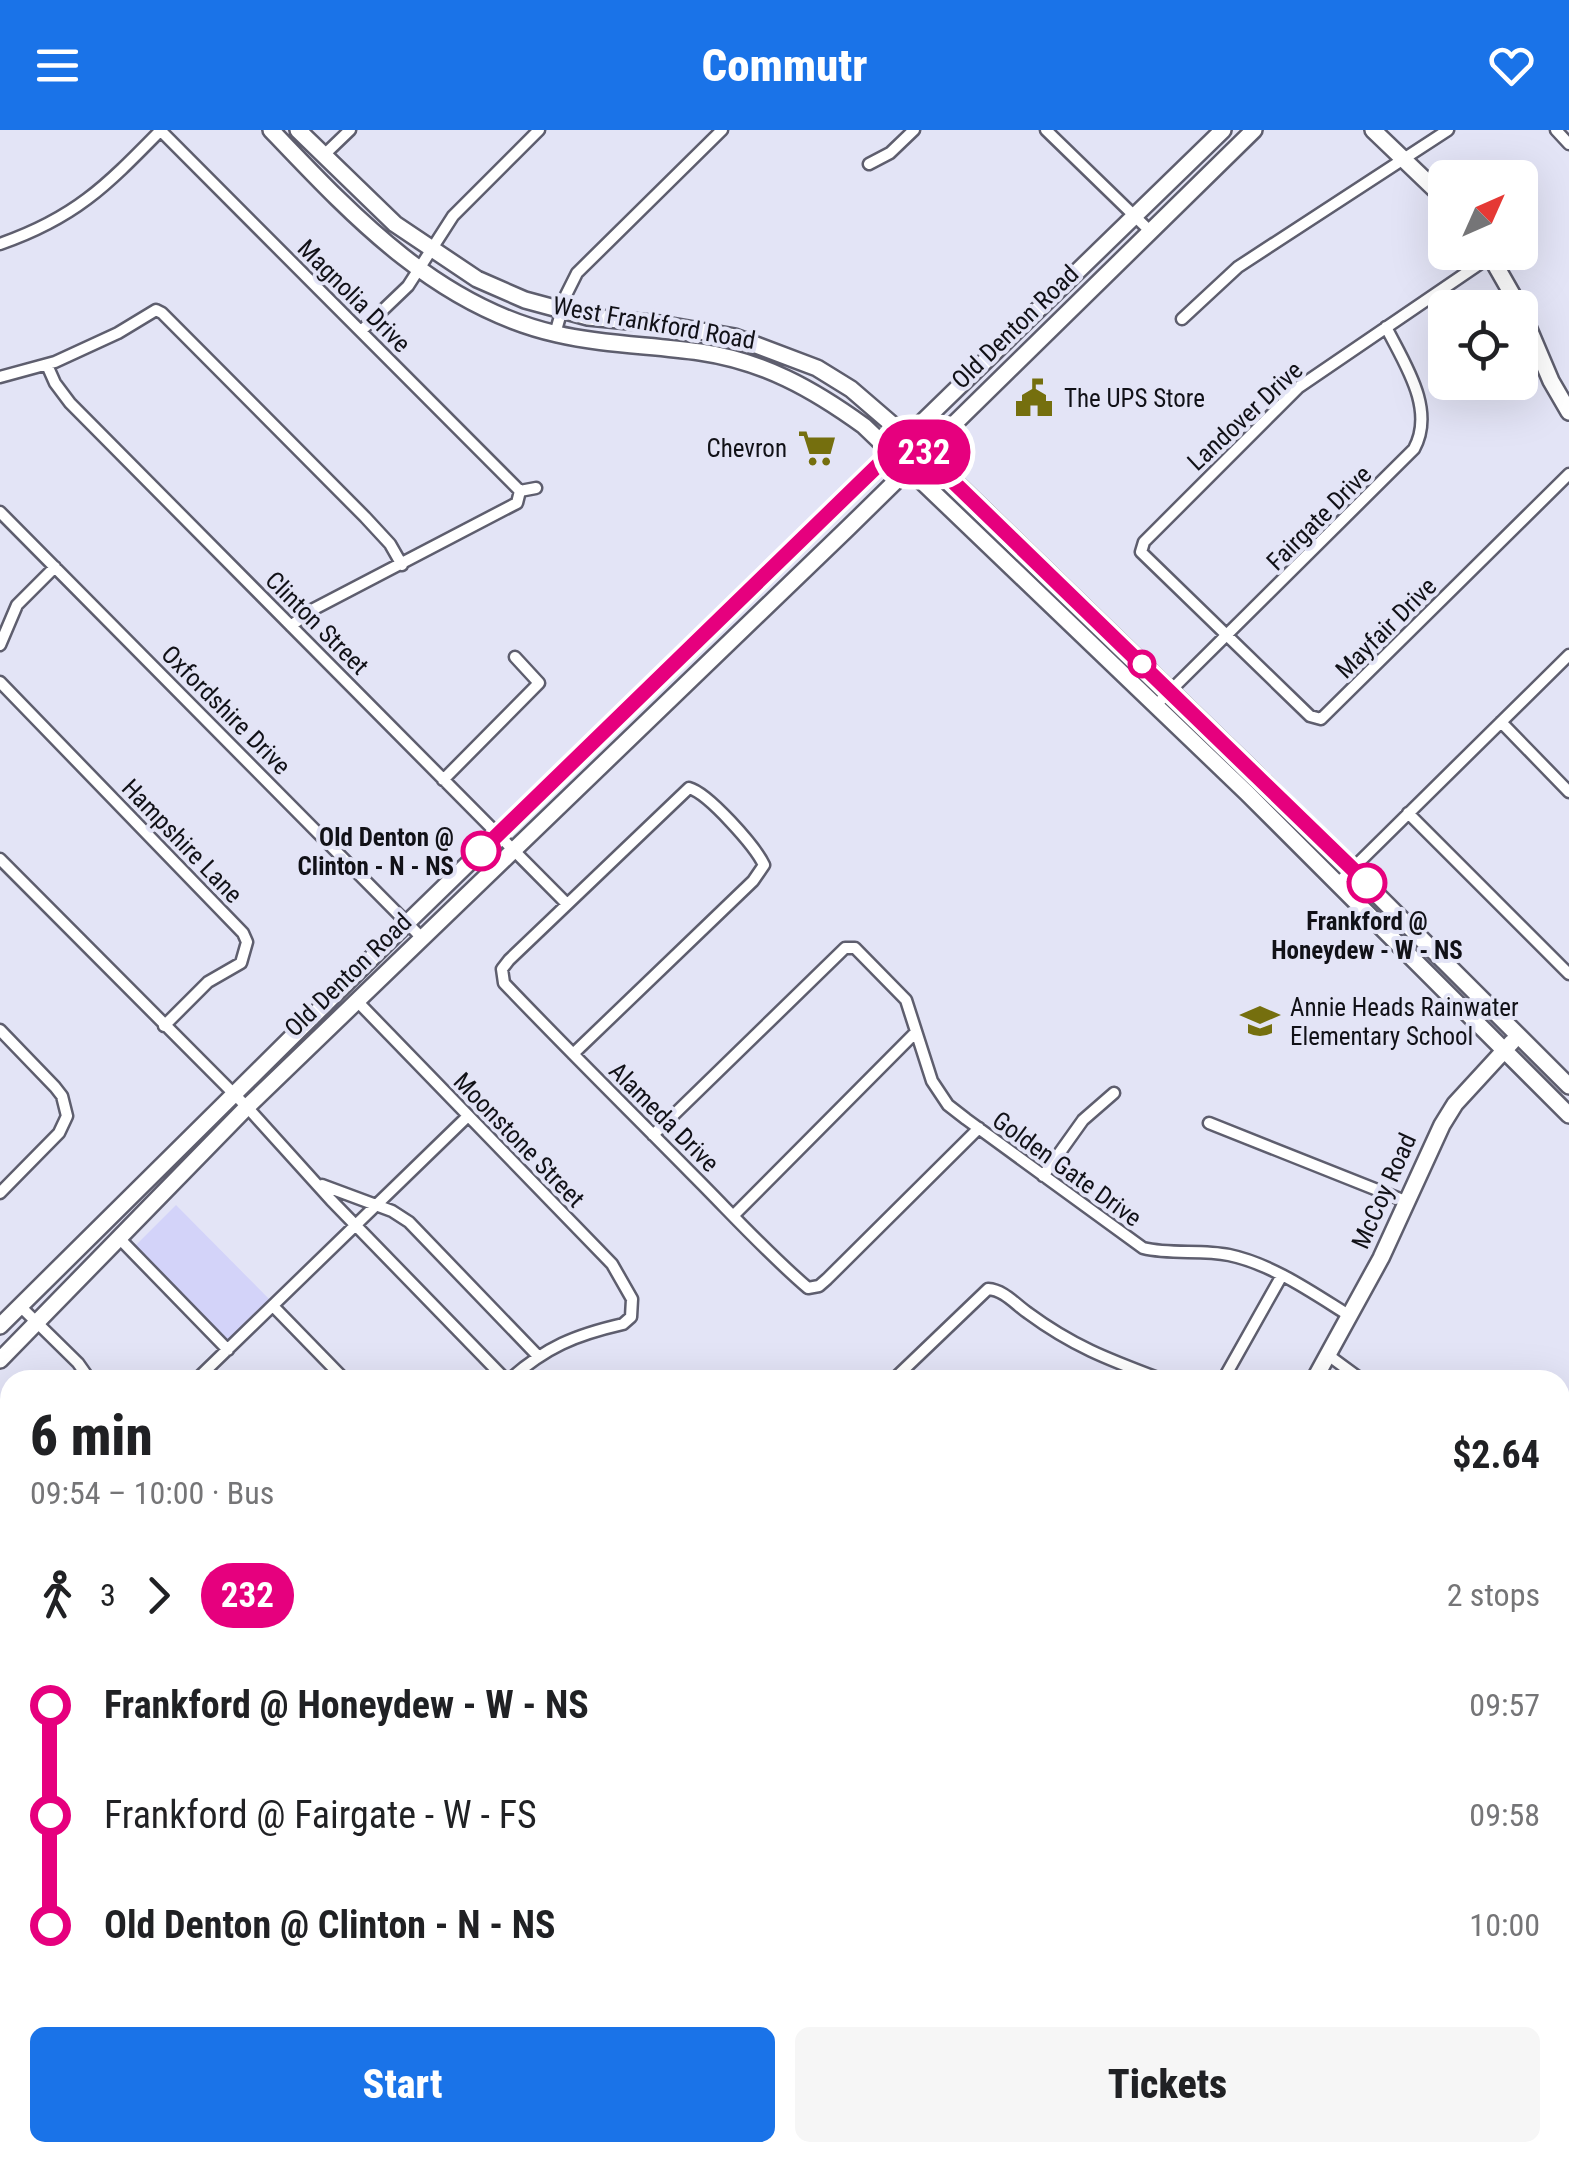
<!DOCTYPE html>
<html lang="en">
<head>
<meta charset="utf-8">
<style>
  body { margin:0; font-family:"Roboto Condensed",sans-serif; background:#f6f6f6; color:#202124; height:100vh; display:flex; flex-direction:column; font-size:38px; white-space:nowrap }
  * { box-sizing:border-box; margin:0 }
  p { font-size:32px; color:#757577 }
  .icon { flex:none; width:55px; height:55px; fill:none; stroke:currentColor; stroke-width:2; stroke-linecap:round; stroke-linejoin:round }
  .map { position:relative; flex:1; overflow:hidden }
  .drawer { position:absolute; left:0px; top:1240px; width:1570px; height:792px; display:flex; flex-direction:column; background:#fff; border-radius:30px 30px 0 0; box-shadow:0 10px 40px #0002 }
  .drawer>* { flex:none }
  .badge { padding:0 20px; border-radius:32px; font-size:35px; line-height:65px }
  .needle { width:65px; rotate:45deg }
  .tools { position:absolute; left:1428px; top:30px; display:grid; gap:20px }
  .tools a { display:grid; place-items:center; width:110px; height:110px; border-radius:15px; background:#fff; box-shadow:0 10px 40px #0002; font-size:50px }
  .map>.badge { position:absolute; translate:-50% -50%; box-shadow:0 0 0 5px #fff }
  .legs { display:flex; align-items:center; gap:15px; height:110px; padding:0 30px; font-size:32px }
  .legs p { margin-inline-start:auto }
  .summary { display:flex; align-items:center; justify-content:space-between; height:170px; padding:0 30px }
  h1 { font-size:55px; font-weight:800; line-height:75px }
  .cta { display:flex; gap:20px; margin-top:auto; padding:20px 30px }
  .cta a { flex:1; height:115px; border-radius:15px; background:#1a73e8; color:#fff; font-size:40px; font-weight:800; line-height:115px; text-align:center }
  .cta a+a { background:#f6f6f6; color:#202124 }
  ul { padding:0 30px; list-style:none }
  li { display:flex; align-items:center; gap:35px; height:110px; font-size:38px }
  li i { display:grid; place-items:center; width:15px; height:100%; margin:0 12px; background:currentColor }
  li i::after { content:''; width:25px; height:25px; margin:-12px; border:8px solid; border-radius:50%; background:#fff }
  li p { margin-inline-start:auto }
  li:first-child i { background:linear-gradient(#0000 50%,currentColor 0) }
  li:last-child i { background:linear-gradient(currentColor 50%,#0000 0) }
  header { display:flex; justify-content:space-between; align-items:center; height:130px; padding:0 30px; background:#1a73e8; color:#fff; font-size:45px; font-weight:800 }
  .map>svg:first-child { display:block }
</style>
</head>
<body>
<header><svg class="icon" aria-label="menu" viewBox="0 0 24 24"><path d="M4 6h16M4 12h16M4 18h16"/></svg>Commutr<svg class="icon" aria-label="heart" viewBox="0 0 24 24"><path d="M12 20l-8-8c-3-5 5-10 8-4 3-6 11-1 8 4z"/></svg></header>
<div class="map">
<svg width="1569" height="2032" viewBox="0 0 1569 2032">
  <rect width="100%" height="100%" fill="#e3e4f6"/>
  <path fill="#d3d3f9" d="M176,1075L271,1171L230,1209L224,1208L135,1116Z
    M1560,1898H1569V2032H624L631,2022H1560Z"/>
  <path fill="#aba8f1" d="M664,2022H841L854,2032H657Z"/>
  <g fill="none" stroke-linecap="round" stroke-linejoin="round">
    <path stroke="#aba8f1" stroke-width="2.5" d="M615,1250H637
      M680,1250C699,1237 723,1244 744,1250
      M750,1250L769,1249"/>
    <path stroke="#aba8f1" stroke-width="18" d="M0,1347L10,1354
      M933,2022L945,2032"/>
    <g stroke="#5e5e6e" stroke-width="15">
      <path id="street" d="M160,0L520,361L517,373L310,481L291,496
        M1046,0L1151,102
        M1556,0L1569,14
        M324,25L350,0
        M869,34L890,23L914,0
        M0,114C75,88 106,56 160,1
        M1491,126L1299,257L1144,412L1141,422L1310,586L1321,589L1569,344
        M1182,189L1238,137L1448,0
        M361,201L408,156L453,86L539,0
        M555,204L566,165L577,143L722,0
        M47,235L55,253L70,273L567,774
        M0,247L55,232L118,203L156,180L162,183L365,387L390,414L402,435
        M520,361L536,358
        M0,382L422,808
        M0,515L17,475L55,437
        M0,552L243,803L247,812L241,833L208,852L164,896
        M1156,575L1414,319C1436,279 1404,233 1386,197
        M1501,592L1569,662
        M443,650L539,553L515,527
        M1408,683L1569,844
        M0,729L247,977L331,1070L506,1250
        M1338,753L1569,525
        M357,871L612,1134L632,1169L631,1187L623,1194C575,1205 546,1217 509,1250
        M0,900L55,957L62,966L67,986L59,1003L0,1063
        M573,924L753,751L764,735C755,716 708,663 689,658L509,830L502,839L504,853C566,918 630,981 693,1045C731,1083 767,1123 808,1158L819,1156L827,1149L979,998
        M1209,993L1405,1071
        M653,1005L845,818H855L906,870L932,951L948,975L966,989L1143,1118C1171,1125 1201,1119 1229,1125C1272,1134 1313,1163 1350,1186
        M1043,1046L1083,990L1114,963
        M322,1055L392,1081L409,1092L537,1225
        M734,1085L915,903
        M118,1107L228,1220
        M20,1176L78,1233L90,1250
        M273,1176L345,1250
        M1328,1225L1362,1250
        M196,1250L468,986
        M893,1250L988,1159C1004,1160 1015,1174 1028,1183C1074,1217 1110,1230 1163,1250
        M1223,1250L1281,1147
        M1560,1398L1569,1404
        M1560,1539L1569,1545
        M1560,1675L1569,1680"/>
    </g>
    <g stroke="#5e5e6e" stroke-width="20">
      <path id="secondary" d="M271,0C352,85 437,177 557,204C604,215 653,215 700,222C763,231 813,259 864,296L1247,663L1569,985
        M298,0L395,94L477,149L525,170L588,187L660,194L735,207L817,238L851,259L923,321L1254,642L1569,956
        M1373,0L1445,69
        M1488,122L1520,178
        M1520,178L1551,251L1569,282
        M0,1196L407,793L1223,0
        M0,1230L247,977L848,398L1254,0
        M1314,1250L1381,1128L1442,995L1455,974L1512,912
        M0,1671L10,1673
        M0,1687L10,1691
        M1560,1893H1569
        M337,2022L339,2032
        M355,2022L357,2032
        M607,2032L614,2022"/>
    </g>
    <use href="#street" stroke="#fff" stroke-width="10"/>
    <use href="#secondary" stroke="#fff" stroke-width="15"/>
  </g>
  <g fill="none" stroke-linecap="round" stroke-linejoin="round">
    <g stroke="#fff" stroke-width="22">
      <path id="line-1" d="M481,721L907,307L1367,753"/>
    </g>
    <use href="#line-1" stroke="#e6007e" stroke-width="15"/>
  </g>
  <defs>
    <g id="civic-bare" transform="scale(3)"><path d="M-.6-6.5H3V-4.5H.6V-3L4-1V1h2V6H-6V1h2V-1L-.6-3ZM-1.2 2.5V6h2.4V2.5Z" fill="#756f0e" stroke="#e3e4f6" stroke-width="2.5" paint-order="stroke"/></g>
    <g id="supermarket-bare" transform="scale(3)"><path d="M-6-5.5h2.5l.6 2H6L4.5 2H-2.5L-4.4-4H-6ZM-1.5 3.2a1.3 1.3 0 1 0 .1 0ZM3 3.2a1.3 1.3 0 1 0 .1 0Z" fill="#756f0e" stroke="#e3e4f6" stroke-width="2.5" paint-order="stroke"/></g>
    <g id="school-bare" transform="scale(3)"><path d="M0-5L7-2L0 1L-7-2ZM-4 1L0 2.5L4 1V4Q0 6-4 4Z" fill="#756f0e" stroke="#e3e4f6" stroke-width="2.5" paint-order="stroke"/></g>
  </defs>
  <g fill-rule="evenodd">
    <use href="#civic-bare" x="1034" y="268"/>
    <use href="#supermarket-bare" x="817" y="318"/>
    <use href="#school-bare" x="1260" y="891"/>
  </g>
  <g fill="#fff" stroke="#e6007e" stroke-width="5">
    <circle cx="1142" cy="534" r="12"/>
    <circle cx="481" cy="721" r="18"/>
    <circle cx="1367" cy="753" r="18"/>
  </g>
  <g text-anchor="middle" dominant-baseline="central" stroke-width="8" stroke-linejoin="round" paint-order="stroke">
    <g font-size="25" fill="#111117" stroke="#e3e4f6">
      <text transform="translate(354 166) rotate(45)">Magnolia Drive</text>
      <text transform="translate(654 193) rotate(10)">West Frankford Road</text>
      <text transform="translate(1015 197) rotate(-44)">Old Denton Road</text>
      <text transform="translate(1245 286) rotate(-43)">Landover Drive</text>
      <text transform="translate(1319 388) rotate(-45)">Fairgate Drive</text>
      <text transform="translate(317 493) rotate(45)">Clinton Street</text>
      <text transform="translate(1386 498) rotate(-45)">Mayfair Drive</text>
      <text transform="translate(226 580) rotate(45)">Oxfordshire Drive</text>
      <text transform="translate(182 711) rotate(46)">Hampshire Lane</text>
      <text transform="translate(348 845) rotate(-44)">Old Denton Road</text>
      <text transform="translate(664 987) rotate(45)">Alameda Drive</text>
      <text transform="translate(519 1010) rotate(46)">Moonstone Street</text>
      <text transform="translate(1067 1039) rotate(36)">Golden Gate Drive</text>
      <text transform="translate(1384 1061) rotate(-66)">McCoy Road</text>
    </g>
    <g font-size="25" fill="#111117" stroke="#e3e4f6" text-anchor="start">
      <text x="1064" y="268">The UPS Store</text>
      <text x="787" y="318" text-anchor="end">Chevron</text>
      <text x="1290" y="877">Annie Heads Rainwater<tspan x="1290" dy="29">Elementary School</tspan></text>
    </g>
    <g font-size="25" font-weight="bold" fill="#111117" stroke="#e3e4f6" text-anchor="end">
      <text x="454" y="707">Old Denton @<tspan x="454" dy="29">Clinton - N - NS</tspan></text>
      <text x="1367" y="791" text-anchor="middle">Frankford @<tspan x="1367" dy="29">Honeydew - W - NS</tspan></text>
    </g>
  </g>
</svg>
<div class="tools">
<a><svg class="needle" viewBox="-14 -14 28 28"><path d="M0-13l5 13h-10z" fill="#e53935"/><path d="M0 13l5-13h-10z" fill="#757577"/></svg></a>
<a><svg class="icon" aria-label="locate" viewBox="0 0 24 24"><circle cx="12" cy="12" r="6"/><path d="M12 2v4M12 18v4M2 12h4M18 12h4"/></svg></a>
</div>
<b class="badge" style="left:924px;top:322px;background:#e6007e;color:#fff">232</b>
<section class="drawer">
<div class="summary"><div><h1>6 min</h1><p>09:54 – 10:00 · Bus</p></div><b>$2.64</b></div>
<div class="legs"><svg class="icon" aria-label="walk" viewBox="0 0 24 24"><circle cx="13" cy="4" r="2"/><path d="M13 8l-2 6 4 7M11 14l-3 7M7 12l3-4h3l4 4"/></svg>3<svg class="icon" aria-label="forward" viewBox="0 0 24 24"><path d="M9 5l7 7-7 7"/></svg><b class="badge" style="background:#e6007e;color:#fff">232</b><p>2 stops</p></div>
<ul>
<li><i style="color:#e6007e"></i><b>Frankford @ Honeydew - W - NS</b><p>09:57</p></li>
<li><i style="color:#e6007e"></i><span>Frankford @ Fairgate - W - FS</span><p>09:58</p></li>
<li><i style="color:#e6007e"></i><b>Old Denton @ Clinton - N - NS</b><p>10:00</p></li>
</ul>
<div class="cta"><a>Start</a><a>Tickets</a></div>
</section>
</div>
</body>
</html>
